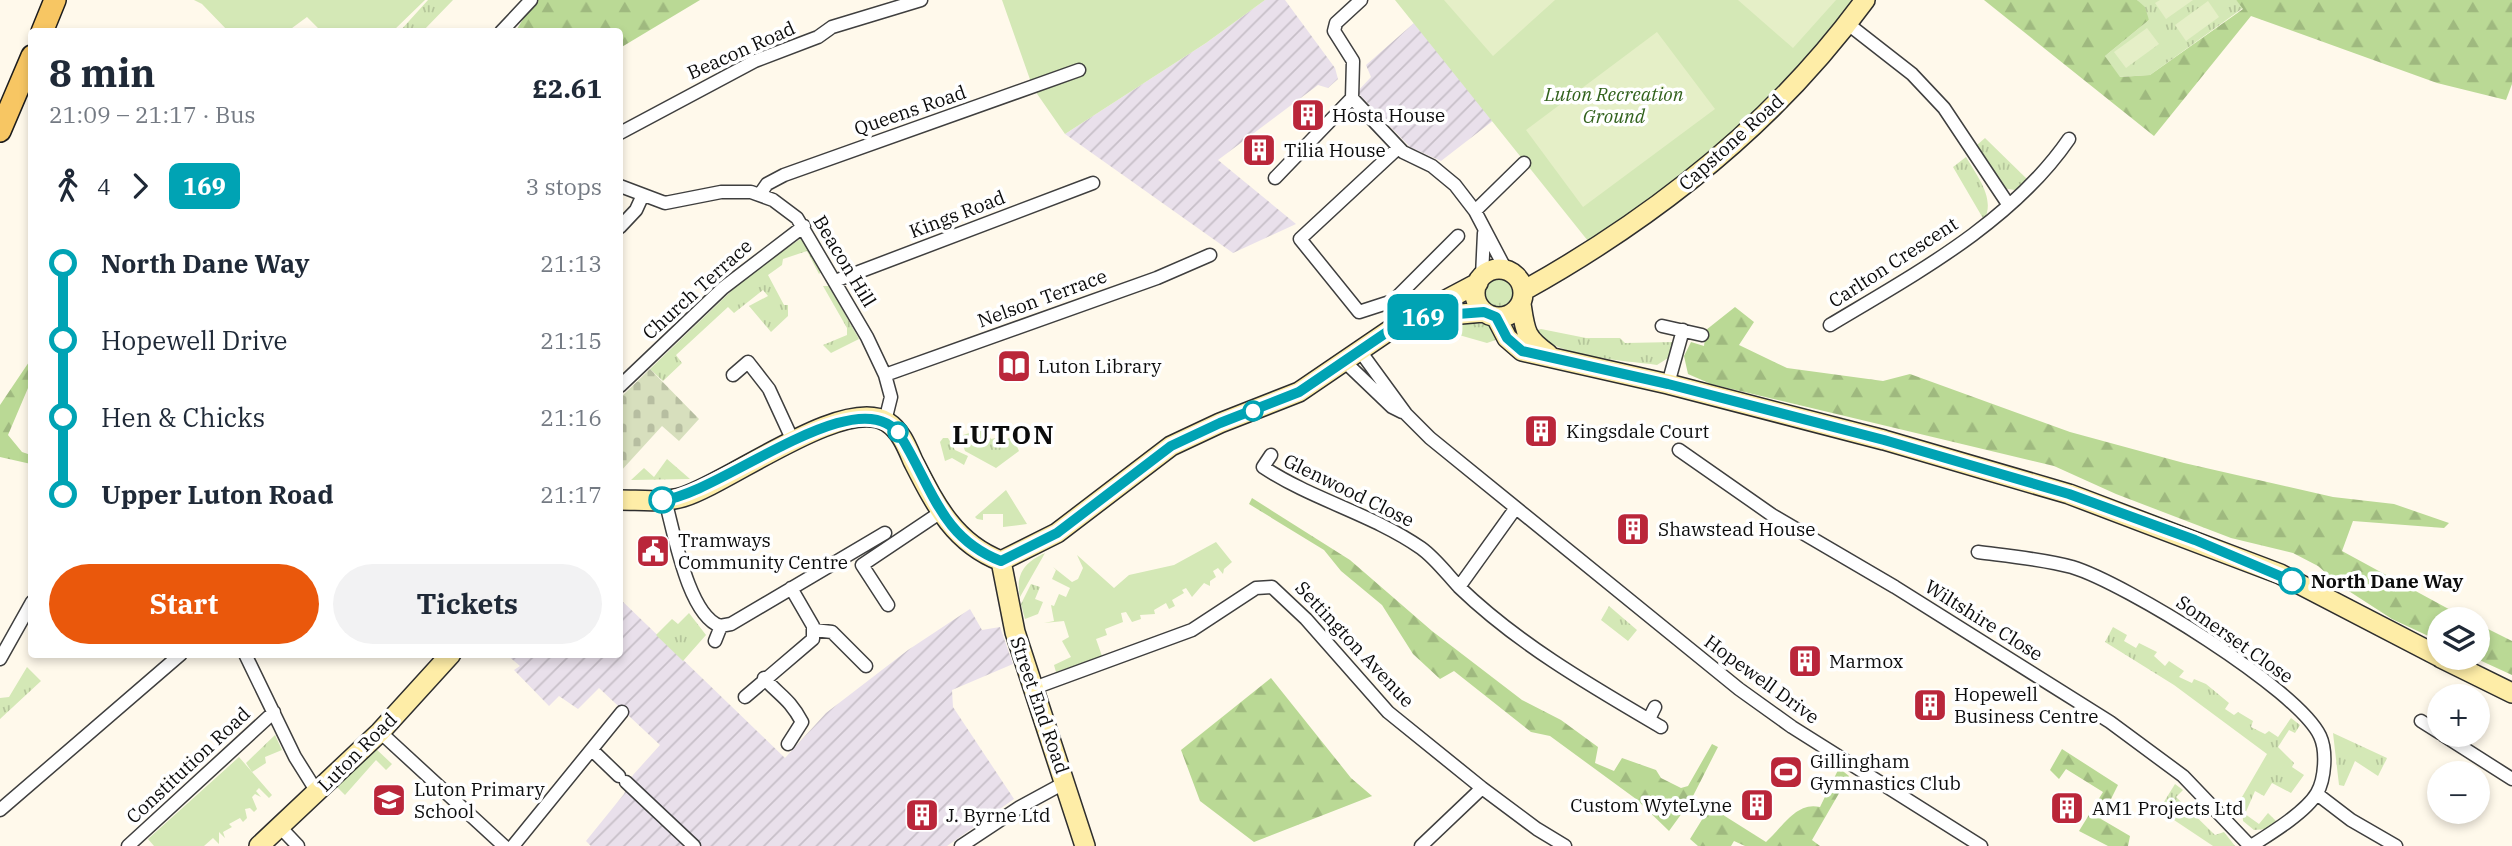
<!DOCTYPE html>
<html lang="en">
<head>
<meta charset="utf-8">
<style>
  body { margin:0; font-family:"IBM Plex Serif",serif; background:#f2f2f3; color:#1f2937; height:100vh; display:flex; flex-direction:column; font-size:26px; white-space:nowrap }
  * { box-sizing:border-box; margin:0 }
  p { font-size:23px; color:#747a83 }
  .icon { flex:none; width:38px; height:38px; fill:none; stroke:currentColor; stroke-width:2; stroke-linecap:round; stroke-linejoin:round }
  .map { position:relative; flex:1; overflow:hidden }
  .panel { position:absolute; left:28px; top:28px; width:595px; height:630px; display:flex; flex-direction:column; background:#fff; border-radius:7px; box-shadow:0 4px 10px #0003 }
  .panel>* { flex:none }
  .badge { padding:0 14px; border-radius:10px; font-size:24px; line-height:46px }
  .buttons { position:absolute; left:2427px; top:607px; display:grid; gap:14px }
  .buttons a { display:grid; place-items:center; width:63px; height:63px; border-radius:50%; background:#fff; box-shadow:0 4px 10px #0003; font-size:35px }
  .map>.badge { position:absolute; translate:-50% -50%; box-shadow:0 0 0 4px #fff }
  .legs { display:flex; align-items:center; gap:10px; height:77px; padding:0 21px; font-size:23px }
  .legs p { margin-inline-start:auto }
  .headline { display:flex; align-items:center; justify-content:space-between; height:119px; padding:0 21px }
  h1 { font-size:38px; font-weight:700; line-height:52px }
  .action { display:flex; gap:14px; margin-top:auto; padding:14px 21px }
  .action a { flex:1; height:80px; border-radius:42px; background:#ea580c; color:#fff; font-size:28px; font-weight:700; line-height:80px; text-align:center }
  .action a+a { background:#f2f2f3; color:#1f2937 }
  ul { padding:0 21px; list-style:none }
  li { display:flex; align-items:center; gap:24px; height:77px; font-size:26px }
  li i { display:grid; place-items:center; width:10px; height:100%; margin:0 9px; background:currentColor }
  li i::after { content:''; width:18px; height:18px; margin:-9px; border:5px solid; border-radius:50%; background:#fff }
  li p { margin-inline-start:auto }
  li:first-child i { background:linear-gradient(#0000 50%,currentColor 0) }
  li:last-child i { background:linear-gradient(currentColor 50%,#0000 0) }
  .map>svg:first-child { display:block }
</style>
</head>
<body>
<div class="map">
<svg width="2512" height="846" viewBox="0 0 2512 846">
  <defs>
    <pattern id="industrial-furrows" width="10" height="10" patternUnits="userSpaceOnUse" patternTransform="scale(1.75)"><rect width="10" height="10" fill="#e9e0eb"/><path d="M-1 1l2-2M0 10L10 0M9 11l2-2" fill="none" stroke="#c7bfc8"/></pattern>
    <pattern id="grass-tufts" width="24" height="20" patternUnits="userSpaceOnUse" patternTransform="scale(1.75)"><rect width="24" height="20" fill="#d4e8b6"/><path d="M3 7l-1-3M5 7V3M7 7l1-3M15 17l-1-3M17 17v-4M19 17l1-3" fill="none" stroke="#b5c69b"/></pattern>
    <pattern id="forest-firs" width="22" height="20" patternUnits="userSpaceOnUse" patternTransform="scale(1.75)"><rect width="22" height="20" fill="#bad995"/><path d="M5 1l3.5 6h-7zM16 11l3.5 6h-7z" fill="#9fb97f"/></pattern>
    <pattern id="cemetery-stones" width="16" height="16" patternUnits="userSpaceOnUse" patternTransform="scale(1.75)"><rect width="16" height="16" fill="#d7dfbd"/><path d="M2 7V4a2 2 0 0 1 4 0v3zM10 15v-3a2 2 0 0 1 4 0v3z" fill="#b7bea1"/></pattern>
  </defs>
  <rect width="100%" height="100%" fill="#fff9eb"/>
  <path fill="url(#industrial-furrows)" d="M1265,0H1285L1335,68L1338,79L1328,88L1318,85L1218,160L1296,224L1233,253L1065,134L1206,43Z
    M1414,23L1494,120L1441,161L1410,147L1357,92L1371,77L1366,65Z
    M620,599L785,758L826,713L908,650L970,609L982,630L1000,627L1013,664L952,690L953,707L1014,799L947,846H591L586,841L624,794L633,775L660,745L599,688L578,709L559,696L549,706L514,670L520,666L507,655L620,654Z"/>
  <path fill="url(#grass-tufts)" d="M428,0H453L423,31H400Z
    M2137,0H2236L2243,8L2150,75L2119,77L2105,56L2149,20Z
    M1985,138L2028,180L2015,190L2001,188L1977,145Z
    M1966,157C1977,176 1996,199 1984,220L1953,167Z
    M803,237L821,272L819,274L807,251L783,259L782,265L768,275L784,305H788V316L771,332L749,306L768,296L763,290L734,313L728,307L676,355L682,363L663,381L650,369L748,275Z
    M1484 293a16 16 0 1 1 32 0a16 16 0 1 1-32 0Z
    M823,286H829L859,339L831,353L823,345L847,335V328Z
    M1455,321V337L1450,339L1413,327L1424,322Z
    M1459,321L1491,325L1504,337L1487,343L1459,335Z
    M1541,329L1586,338H1620L1625,343L1675,342L1668,358L1657,365C1623,360 1557,358 1534,331Z
    M985,428L991,439L996,438L998,445L1012,436L1019,451L996,468L965,451L960,436Z
    M943,438H948L955,450L968,456L964,465L952,458L945,461L940,442Z
    M667,459L690,479L631,480L644,468L654,477Z
    M1045,553L1020,597C1015,574 1025,562 1045,553Z
    M1031,584L1040,587L1035,599L1043,602L1038,614L1025,619L1021,604Z
    M1609,606L1637,630L1628,641L1601,620Z
    M689,613L706,635L683,661L656,635L672,619L678,624Z
    M2113,627L2127,635L2124,641L2136,648L2139,643L2157,652L2154,656L2165,666L2169,661L2184,671L2179,677L2192,683L2194,679L2206,684L2229,703L2225,709L2234,715L2238,712L2253,721L2251,727L2265,734L2269,731L2278,737L2291,718L2300,725L2295,733L2289,730L2278,747L2294,763L2292,767L2304,775L2291,793L2272,783L2264,796L2255,791L2245,814L2259,824L2268,813L2276,821L2266,829L2254,830L2243,821L2242,797L2267,754L2174,685L2105,642Z
    M27,667L41,681L0,719V698L9,697Z
    M2333,733L2387,758L2378,776L2355,761L2344,786L2339,785Z
    M275,735L282,750L265,757L266,763L252,772L246,763Z
    M2175,784L2183,790L2176,797L2215,835L2224,832L2235,846H2213L2159,810Z"/>
  <path fill="url(#forest-firs)" d="M535,0H700L620,48V32H515Z
    M1984,0H2137L2145,7L2149,20L2105,56L2120,77L2150,75L2243,9L2236,0H2512V84L2506,100L2437,83L2251,16L2154,136Z
    M1735,307L1754,322L1739,345L1787,368L1883,381L1910,374L2070,432L2184,463L2333,497L2394,504L2449,523L2444,528L2353,521L2342,551L2467,619L2440,620L2439,641L2392,619L2341,586L2318,566L2293,553L2231,538L2116,494L2054,466L1711,384L1688,374L1684,356L1691,342L1704,346L1706,330Z
    M31,359V381L8,435L22,452L31,455V464L0,457V405Z
    M1252,498L1350,560L1432,631L1522,700L1561,720L1598,747L1595,763L1614,771L1622,758L1656,770L1661,778L1681,788L1688,786L1712,744L1718,747L1693,796L1766,842C1782,828 1796,801 1820,807L1839,768L1849,776L1812,840L1820,846H1745L1734,841L1731,846H1698L1690,839L1703,818L1685,809L1669,831L1636,799L1550,736L1531,732L1454,671L1440,679L1413,654L1382,605L1341,571L1324,550L1249,504Z
    M2478,624L2512,641V675L2475,658H2478Z
    M1271,678L1351,778L1372,796L1254,842L1200,801L1181,750Z
    M2062,749L2118,785L2101,819L2130,836L2128,846H2108L2079,831L2103,792L2066,769L2059,779L2050,770Z"/>
  <path fill="url(#cemetery-stones)" d="M650,369L699,419L679,441L662,426L620,472V398Z"/>
  <path fill="#d4e8b6" d="M194,0H425L393,31H321L307,17L288,31L229,32L202,4Z
    M1002,0H1265L1206,43L1065,134L1033,88Z
    M1395,0H1855L1767,105L1647,209L1588,241Z
    M1006,490L1027,524L1003,527V514H983V520L977,519L975,517Z
    M1216,542L1232,562L1224,569L1223,574L1218,568L1213,571L1216,577L1210,581V586L1204,583L1192,597L1186,588L1182,590L1184,593L1172,600L1175,606L1169,609L1166,603L1154,610L1155,614L1140,615L1141,619L1132,622L1126,612L1121,613L1123,622L1105,629L1107,635L1096,639L1102,656L1056,672L1054,665L1071,657L1062,641L1069,637L1064,621L1044,623L1054,621L1051,605L1054,606L1059,594L1066,597L1070,588L1052,579L1056,570L1053,567L1072,582L1078,579L1083,568L1077,555L1114,588L1129,575L1174,565Z
    M374,747L392,764L386,770L376,760L345,795L335,785Z
    M239,757L272,795L269,798L259,788L256,791L261,797L255,794L252,797L257,809L254,812L250,808L245,809L247,818L243,822L240,818L229,824L232,827L223,832L225,838L219,832V844L213,838L204,846H154L148,839Z"/>
  <path fill="#e5efc7" d="M1444,0H1555L1493,56Z
    M1738,0H1836L1793,48Z
    M2160,0H2193L2166,19L2155,3Z
    M2208,1L2219,17L2186,41L2175,25Z
    M2147,28L2159,44L2126,68L2114,52Z
    M1657,32L1715,109L1583,207L1526,130Z"/>
  <g fill="none" stroke-linecap="round" stroke-linejoin="round">
    <g stroke="#3f3f3f" stroke-width="15">
      <path id="street" d="M1361,0L1336,23L1334,31L1353,61L1352,98L1403,152L1432,166L1455,185L1475,211L1506,270
        M1848,24L1912,74L1944,108L2008,204
        M501,32L531,0
        M620,133L755,61L818,37L832,27L921,0
        M1398,148L1300,239L1359,312L1393,301L1458,236
        M1275,178L1352,98
        M620,186L665,203L721,192H751L773,200L797,218L867,337L885,375L891,397L885,421
        M760,194L767,184L784,175L1079,70
        M1475,211L1524,163
        M620,227L636,210L642,197
        M1482,276L1484,233
        M835,281L1093,183
        M1830,325C1915,274 2012,222 2069,139
        M1662,326L1702,335
        M1360,351L1406,414L1430,438L1739,689L1792,727L1981,846
        M1345,362L1392,407L1402,412
        M733,375L748,362L769,389L793,441
        M885,375L1157,278L1210,255
        M1668,384L1683,330
        M620,386L723,288L804,226
        M1679,450L1772,515L1895,587L2110,722L2183,776L2250,846
        M1271,455L1263,467C1313,500 1372,514 1421,548C1435,558 1447,574 1459,587
        M665,500C674,532 688,615 720,626L731,624L885,533
        M1515,509L1459,587C1518,644 1591,686 1661,727
        M1978,552C2009,556 2042,559 2072,567C2125,583 2298,689 2320,736C2327,751 2325,779 2317,793C2306,812 2270,834 2251,846
        M888,605L862,565L941,512
        M814,630L832,632L866,666
        M715,641L721,626
        M245,654L295,757L317,792
        M0,659L32,602
        M764,678C780,696 789,698 802,722L788,744
        M1034,688L1192,630L1256,588L1272,587L1306,619L1388,712L1482,788L1537,829L1565,846
        M745,697L813,639V626L791,588
        M1649,719L1655,707
        M2421,721L2440,733
        M380,732L504,846
        M2443,735L2512,779
        M592,750L619,776
        M626,782L694,846
        M2317,794L2351,820L2396,846
        M0,810L181,654
        M280,827L298,846
        M128,846L274,712
        M513,846L622,712
        M961,846L1020,807L1066,782
        M1421,846L1482,788"/>
    </g>
    <g stroke="#2e2e2e" stroke-width="22">
      <path id="secondary" d="M1475 293a24 24 0 1 1 48 0a24 24 0 1 1-48 0Z
        M1523,291C1654,218 1776,122 1865,0
        M1521,304C1525,331 1525,338 1548,354
        M1426,317L1484,312
        M1496,317L1507,338L1522,351L1668,384L1884,440L2069,494L2280,574L2440,657
        M620,500C640,500 663,503 683,497C729,483 844,395 887,422C901,431 907,447 913,461C935,504 954,543 1001,561
        M1001,561L1057,533L1171,446L1220,423L1299,392L1393,328L1478,283
        M1001,561L1015,632L1085,846
        M2441,658L2512,693
        M259,846L380,732L451,654"/>
    </g>
    <g stroke="#1d1d1d" stroke-width="24">
      <path id="primary" d="M42,32L55,0
        M0,131L32,56"/>
    </g>
    <use href="#street" stroke="#fff" stroke-width="12"/>
    <use href="#secondary" stroke="#feeda7" stroke-width="19"/>
    <use href="#primary" stroke="#f7c663" stroke-width="21"/>
  </g>
  <g fill="none" stroke-linecap="round" stroke-linejoin="round">
    <g stroke="#fff" stroke-width="16">
      <path id="line-1" d="M662,500C718,496 862,373 901,437C932,487 941,538 1001,561L1057,533L1171,446L1220,423L1299,392L1393,328L1418,317L1484,312L1496,317L1507,338L1522,351L1668,384L1884,440L2069,494L2195,540L2292,581"/>
    </g>
    <use href="#line-1" stroke="#00a3b4" stroke-width="10"/>
  </g>
  <defs>
    <g id="building-square" transform="scale(1.75)"><rect x="-9" y="-9" width="18" height="18" rx="4" fill="#ba263a" stroke="#fff"/><path d="M-4-6H4V6H1V3H-1V6H-4ZM-2.5-4.3h1.7v1.8h-1.7ZM.8-4.3h1.7v1.8H.8ZM-2.5-1h1.7V.8h-1.7ZM.8-1h1.7V.8H.8Z" fill="#fff"/></g>
    <g id="library-square" transform="scale(1.75)"><rect x="-9" y="-9" width="18" height="18" rx="4" fill="#ba263a" stroke="#fff"/><path d="M-6-4Q-3-5.5-.7-3.5V5Q-3 3-6 4ZM6-4Q3-5.5 .7-3.5V5Q3 3 6 4Z" fill="#fff"/></g>
    <g id="civic-square" transform="scale(1.75)"><rect x="-9" y="-9" width="18" height="18" rx="4" fill="#ba263a" stroke="#fff"/><path d="M-.6-6.5H3V-4.5H.6V-3L4-1V1h2V6H-6V1h2V-1L-.6-3ZM-1.2 2.5V6h2.4V2.5Z" fill="#fff"/></g>
    <g id="stadium-square" transform="scale(1.75)"><rect x="-9" y="-9" width="18" height="18" rx="4" fill="#ba263a" stroke="#fff"/><path d="M0-5a6.5 5 0 1 0 0 10a6.5 5 0 1 0 0-10ZM-3.5-1.8h7v3.6h-7Z" fill="#fff"/></g>
    <g id="school-square" transform="scale(1.75)"><rect x="-9" y="-9" width="18" height="18" rx="4" fill="#ba263a" stroke="#fff"/><path d="M0-5L7-2L0 1L-7-2ZM-4 1L0 2.5L4 1V4Q0 6-4 4Z" fill="#fff"/></g>
  </defs>
  <g fill-rule="evenodd">
    <use href="#building-square" x="1308" y="115"/>
    <use href="#building-square" x="1259" y="150"/>
    <use href="#library-square" x="1014" y="366"/>
    <use href="#building-square" x="1541" y="431"/>
    <use href="#building-square" x="1633" y="529"/>
    <use href="#civic-square" x="653" y="551"/>
    <use href="#building-square" x="1805" y="661"/>
    <use href="#building-square" x="1930" y="705"/>
    <use href="#stadium-square" x="1786" y="772"/>
    <use href="#school-square" x="389" y="800"/>
    <use href="#building-square" x="1757" y="805"/>
    <use href="#building-square" x="2067" y="808"/>
    <use href="#building-square" x="922" y="815"/>
  </g>
  <g fill="#fff" stroke="#00a3b4" stroke-width="3.5">
    <circle cx="1253" cy="411" r="9"/>
    <circle cx="898" cy="432" r="9"/>
    <circle cx="662" cy="500" r="12"/>
    <circle cx="2292" cy="581" r="12"/>
  </g>
  <g text-anchor="middle" dominant-baseline="central" stroke-width="7" stroke-linejoin="round" paint-order="stroke">
    <g font-size="19" fill="#0c0c0c" stroke="#fff">
      <text transform="translate(741 50) rotate(-24)">Beacon Road</text>
      <text transform="translate(910 110) rotate(-19)">Queens Road</text>
      <text transform="translate(1731 142) rotate(-42)">Capstone Road</text>
      <text transform="translate(957 214) rotate(-21)">Kings Road</text>
      <text transform="translate(845 261) rotate(59)">Beacon Hill</text>
      <text transform="translate(1893 262) rotate(-33)">Carlton Crescent</text>
      <text transform="translate(697 289) rotate(-42)">Church Terrace</text>
      <text transform="translate(1042 298) rotate(-20)">Nelson Terrace</text>
      <text transform="translate(1349 490) rotate(26)">Glenwood Close</text>
      <text transform="translate(1984 620) rotate(32)">Wiltshire Close</text>
      <text transform="translate(2235 639) rotate(35)">Somerset Close</text>
      <text transform="translate(1355 644) rotate(47)">Settington Avenue</text>
      <text transform="translate(1762 679) rotate(36)">Hopewell Drive</text>
      <text transform="translate(1040 705) rotate(71)">Street End Road</text>
      <text transform="translate(357 752) rotate(-45)">Luton Road</text>
      <text transform="translate(188 765) rotate(-43)">Constitution Road</text>
    </g>
    <g font-size="19" font-style="italic" fill="#32621d" stroke="#fff">
      <text x="1614" y="94">Luton Recreation<tspan x="1614" dy="22">Ground</tspan></text>
    </g>
    <g font-size="19" fill="#0c0c0c" stroke="#fff" text-anchor="start">
      <text x="1332" y="115">Hosta House</text>
      <text x="1284" y="150">Tilia House</text>
      <text x="1038" y="366">Luton Library</text>
      <text x="1566" y="431">Kingsdale Court</text>
      <text x="1658" y="529">Shawstead House</text>
      <text x="678" y="540">Tramways<tspan x="678" dy="22">Community Centre</tspan></text>
      <text x="1829" y="661">Marmox</text>
      <text x="1954" y="694">Hopewell<tspan x="1954" dy="22">Business Centre</tspan></text>
      <text x="1810" y="761">Gillingham<tspan x="1810" dy="22">Gymnastics Club</tspan></text>
      <text x="414" y="789">Luton Primary<tspan x="414" dy="22">School</tspan></text>
      <text x="1732" y="805" text-anchor="end">Custom WyteLyne</text>
      <text x="2092" y="808">AM1 Projects Ltd</text>
      <text x="946" y="815">J. Byrne Ltd</text>
    </g>
    <g font-size="19" font-weight="bold" fill="#0c0c0c" stroke="#fff" text-anchor="start">
      <text x="2311" y="581">North Dane Way</text>
    </g>
    <g font-size="26" font-weight="bold" letter-spacing="2" fill="#0c0c0c" stroke="#fff">
      <text x="1004" y="434">LUTON</text>
    </g>
  </g>
</svg>
<div class="buttons">
<a><svg class="icon" aria-label="layers" viewBox="0 0 24 24"><path d="M12 4l9 5-9 5-9-5zM3 14l9 5 9-5"/></svg></a>
<a>+</a>
<a>−</a>
</div>
<b class="badge" style="left:1423px;top:317px;background:#00a3b4;color:#fff">169</b>
<section class="panel">
<div class="headline"><div><h1>8 min</h1><p>21:09 – 21:17 · Bus</p></div><b>£2.61</b></div>
<div class="legs"><svg class="icon" aria-label="walk" viewBox="0 0 24 24"><circle cx="13" cy="4" r="2"/><path d="M13 8l-2 6 4 7M11 14l-3 7M7 12l3-4h3l4 4"/></svg>4<svg class="icon" aria-label="forward" viewBox="0 0 24 24"><path d="M9 5l7 7-7 7"/></svg><b class="badge" style="background:#00a3b4;color:#fff">169</b><p>3 stops</p></div>
<ul>
<li><i style="color:#00a3b4"></i><b>North Dane Way</b><p>21:13</p></li>
<li><i style="color:#00a3b4"></i><span>Hopewell Drive</span><p>21:15</p></li>
<li><i style="color:#00a3b4"></i><span>Hen &amp; Chicks</span><p>21:16</p></li>
<li><i style="color:#00a3b4"></i><b>Upper Luton Road</b><p>21:17</p></li>
</ul>
<div class="action"><a>Start</a><a>Tickets</a></div>
</section>
</div>
</body>
</html>
